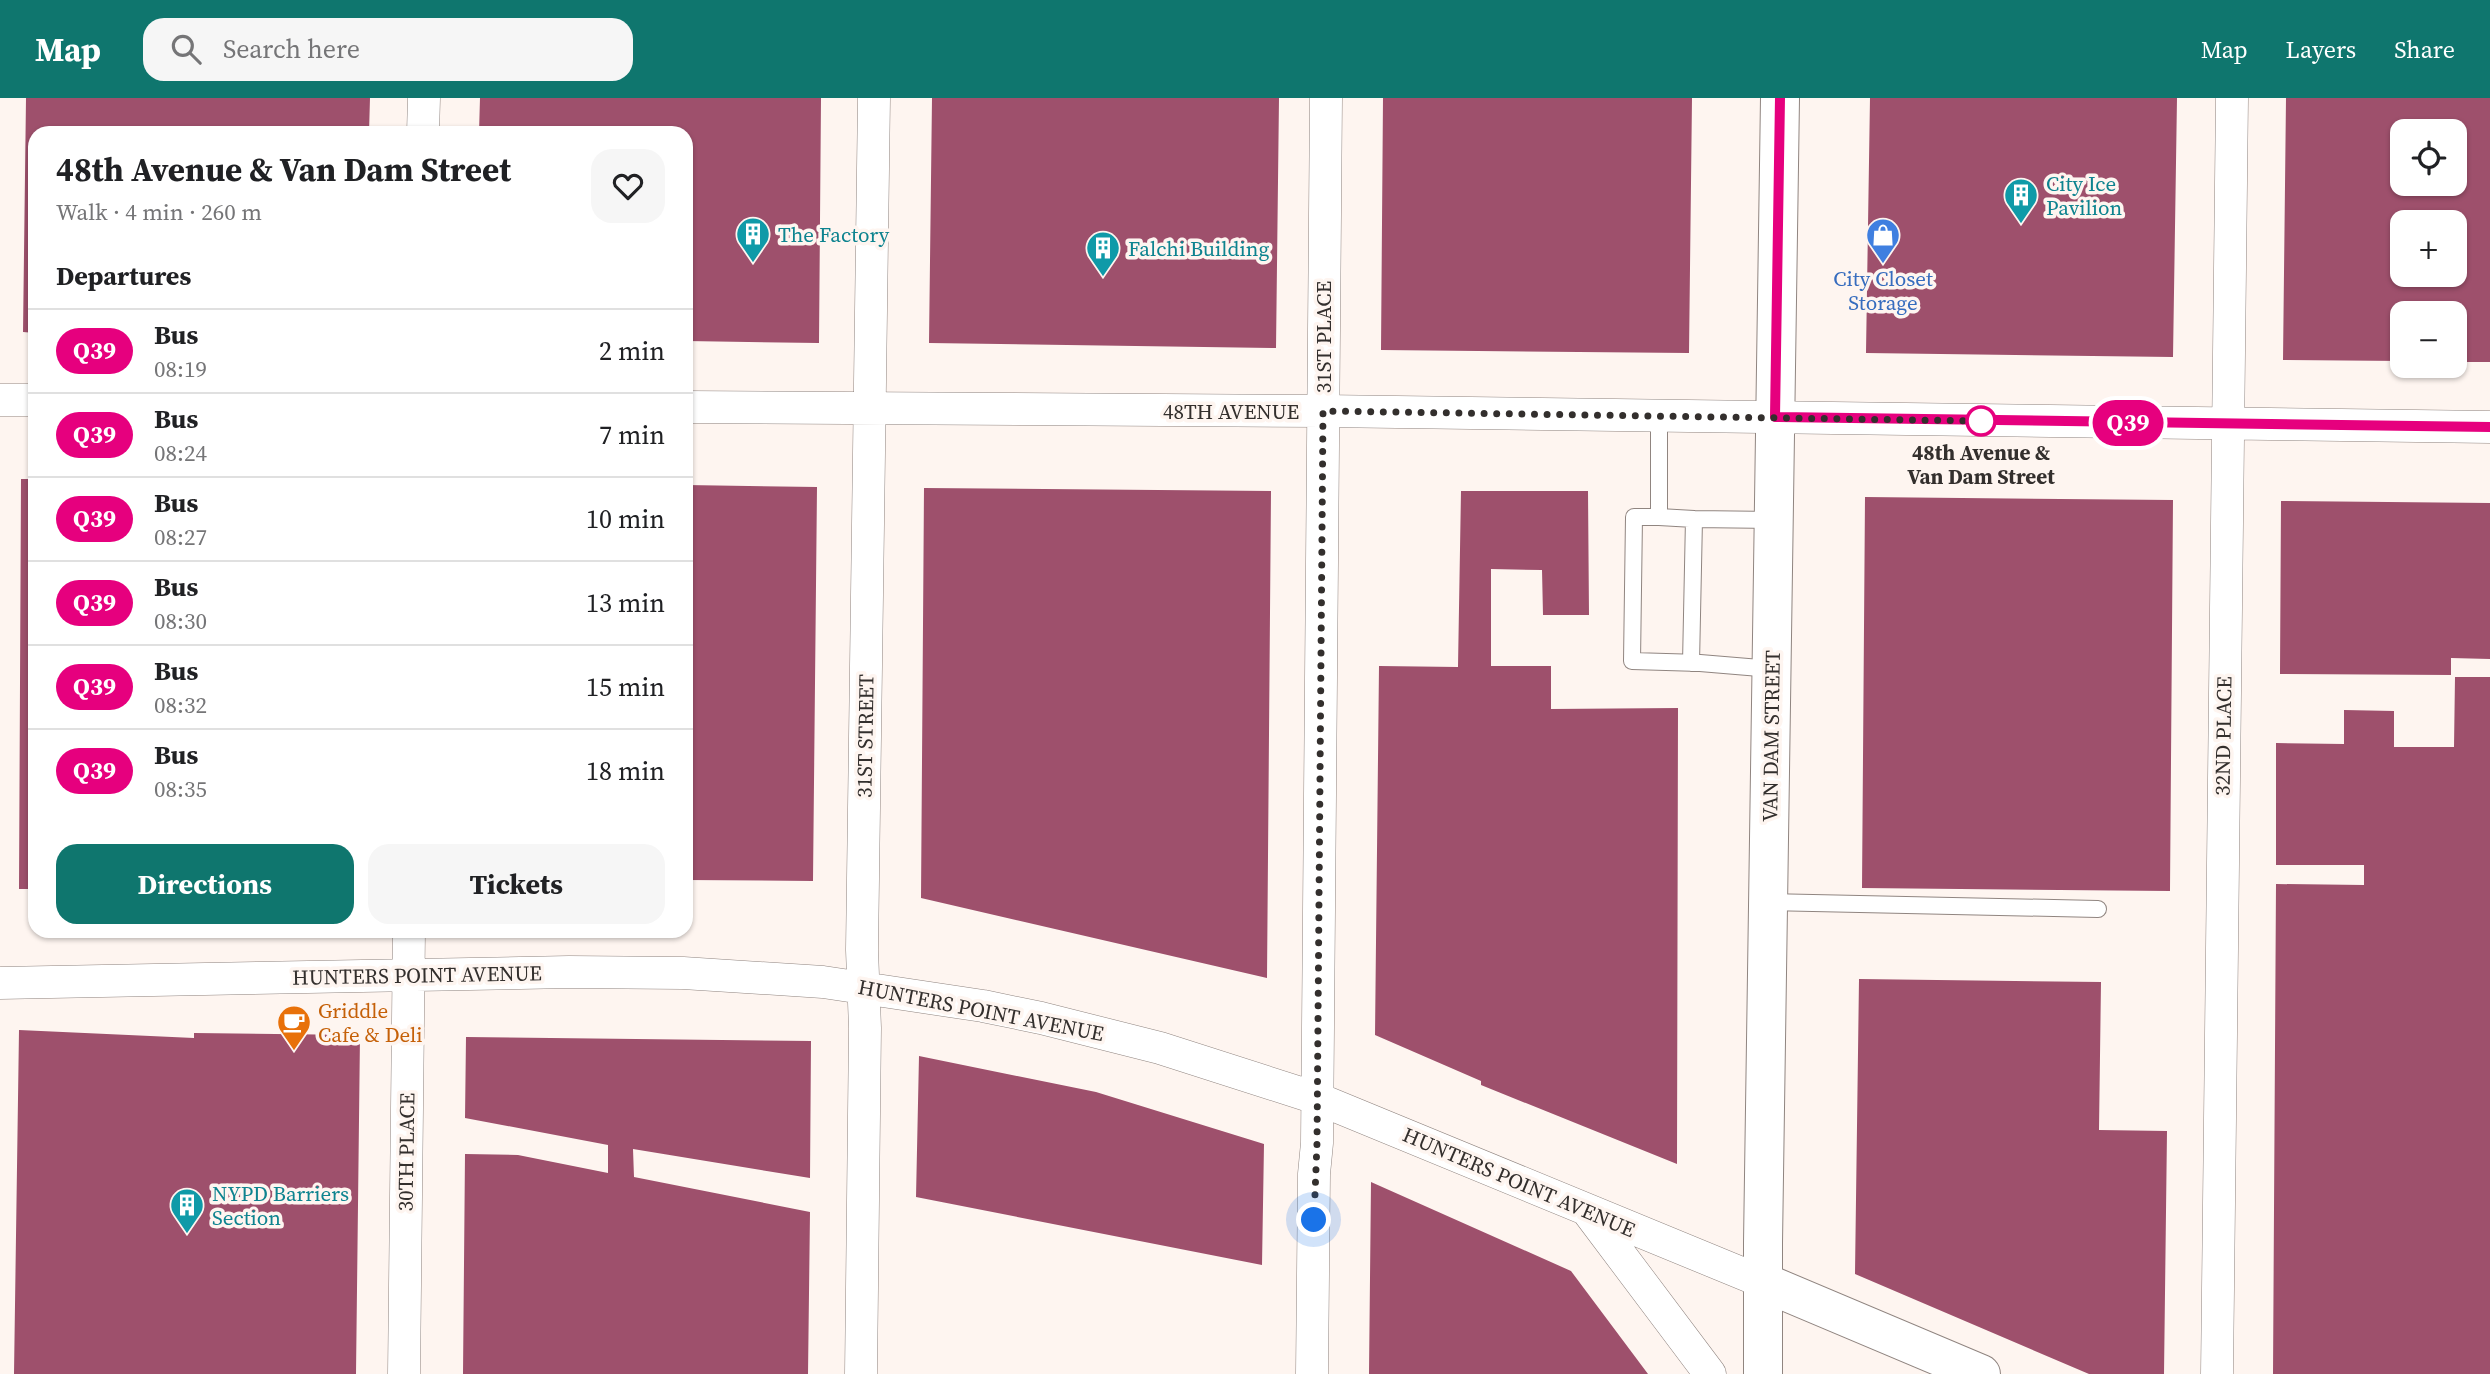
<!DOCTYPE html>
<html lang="en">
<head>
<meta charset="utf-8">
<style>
  body { margin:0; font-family:"Source Serif 4",serif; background:#f6f6f6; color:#202124; height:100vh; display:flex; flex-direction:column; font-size:26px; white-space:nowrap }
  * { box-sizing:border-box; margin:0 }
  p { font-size:23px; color:#757577 }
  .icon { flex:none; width:38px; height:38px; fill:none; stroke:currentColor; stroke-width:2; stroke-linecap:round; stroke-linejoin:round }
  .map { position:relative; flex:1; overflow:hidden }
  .panel { position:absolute; left:28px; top:28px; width:665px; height:812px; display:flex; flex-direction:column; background:#fff; border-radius:21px; box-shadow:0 2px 5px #0004 }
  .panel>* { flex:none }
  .badge { padding:0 14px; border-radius:23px; font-size:24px; line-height:46px }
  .controls { position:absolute; left:2390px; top:21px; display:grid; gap:14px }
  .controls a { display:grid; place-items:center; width:77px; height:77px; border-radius:14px; background:#fff; box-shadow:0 2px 5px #0004; font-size:35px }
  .you { position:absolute; width:35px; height:35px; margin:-18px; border:5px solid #fff; border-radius:50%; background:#1a73e8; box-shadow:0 0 0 10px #1a73e833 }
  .map>.badge { position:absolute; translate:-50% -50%; box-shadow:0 0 0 4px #fff }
  h2 { padding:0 28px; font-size:26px; line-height:63px }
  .round { display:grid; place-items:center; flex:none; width:74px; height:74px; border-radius:21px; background:#f6f6f6 }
  .head { display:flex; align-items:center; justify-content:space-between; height:119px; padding:0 28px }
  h1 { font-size:33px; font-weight:700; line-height:52px }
  .primary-button { display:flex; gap:14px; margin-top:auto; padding:14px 28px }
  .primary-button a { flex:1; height:80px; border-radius:21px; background:#0f766e; color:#fff; font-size:28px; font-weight:700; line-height:80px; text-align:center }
  .primary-button a+a { background:#f6f6f6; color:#202124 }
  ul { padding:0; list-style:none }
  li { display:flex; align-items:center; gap:21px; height:84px; padding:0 28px; border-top:2px solid #e0e0e0 }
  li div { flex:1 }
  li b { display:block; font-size:26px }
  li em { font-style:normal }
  li .badge { min-width:77px; font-weight:700; text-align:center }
  header { display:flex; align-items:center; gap:42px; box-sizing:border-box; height:98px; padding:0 35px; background:#0f766e; color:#fff }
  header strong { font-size:33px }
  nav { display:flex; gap:38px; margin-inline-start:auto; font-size:24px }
  .search { width:490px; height:63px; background:#f6f6f6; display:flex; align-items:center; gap:18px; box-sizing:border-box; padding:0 24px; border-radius:21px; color:#757577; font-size:26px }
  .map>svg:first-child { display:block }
</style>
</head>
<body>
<header>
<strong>Map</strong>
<div class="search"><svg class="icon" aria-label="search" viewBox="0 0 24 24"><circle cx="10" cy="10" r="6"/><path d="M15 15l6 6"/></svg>Search here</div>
<nav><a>Map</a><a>Layers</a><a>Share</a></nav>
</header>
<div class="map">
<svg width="2490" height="1276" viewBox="0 0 2490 1276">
  <rect width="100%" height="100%" fill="#fef5f0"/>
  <path fill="#9e506c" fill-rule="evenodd" d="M26,0H370L369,35H35V235L23,234Z
    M480,0H821L819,245L686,243V35H479Z
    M932,0H1279L1276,250L929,245Z
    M1383,0H1692L1689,255L1381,252Z
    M1870,0H2177L2173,259L1866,255Z
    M2286,0H2490V264H2455V215H2403V263L2283,262ZM2403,33H2455V86H2403ZM2403,124H2455V177H2403Z
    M21,381H35V791H19Z
    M686,387L817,389L813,783L686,782Z
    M924,390L1271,393L1267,880L921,800Z
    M1461,393H1588L1589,517H1543L1542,472L1491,471V568H1551V611L1678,610L1677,1066L1481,987V983L1375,937L1379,568L1458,569Z
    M1865,399L2173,402L2170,793L1862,790Z
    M2281,403L2490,405V561L2451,560V577L2280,576Z
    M2455,579H2490V1276H2273L2276,786L2364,787V767H2276V645L2344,646V612L2394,613V649H2454Z
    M1859,881L2101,884L2099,1032L2167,1033L2164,1276H2089L1855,1176Z
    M19,932L194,940V935L360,937L356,1276H14Z
    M466,939L811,943L810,1080L633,1051L634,1079L810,1114L808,1276H463L465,1056L518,1057L608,1075V1047L465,1020Z
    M919,958L1096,994L1264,1046L1262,1167L916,1099Z
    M1371,1084L1571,1173L1648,1276H1369Z"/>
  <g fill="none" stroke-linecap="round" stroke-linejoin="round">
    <g stroke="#908580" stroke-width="18">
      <path id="lane" d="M1659,318V419H1634L1632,563L1700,565L1772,571
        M1659,419L1694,421L1691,565
        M1694,421L1774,422
        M1769,804L2098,811"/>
    </g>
    <g stroke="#908580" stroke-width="33">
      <path id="street" d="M423,35L424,0
        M0,302H35
        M686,309L1323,313L2490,329
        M0,885L569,874L683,875L823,884L983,908L1041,920L1160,950L1316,1000L1763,1184
        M1589,1115L1710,1276
        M404,1276L409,833
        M861,1276L865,930L862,852L874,0
        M1312,1276L1314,1076L1317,1045L1326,0
        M2217,1276L2232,0"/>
    </g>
    <g stroke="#908580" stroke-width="40">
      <path id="secondary" d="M1763,1184L1981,1276"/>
    </g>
    <g stroke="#908580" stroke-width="40">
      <path id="primary" d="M1763,1276V1145L1780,0"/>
    </g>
    <use href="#lane" stroke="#fff" stroke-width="16"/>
    <use href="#street" stroke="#fff" stroke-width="32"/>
    <use href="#secondary" stroke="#fff" stroke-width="38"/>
    <use href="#primary" stroke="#fff" stroke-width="38"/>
  </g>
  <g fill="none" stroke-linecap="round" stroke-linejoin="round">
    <g stroke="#fff" stroke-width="16">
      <path id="line" d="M1780,0L1775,319L2490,329"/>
    </g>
    <use href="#line" stroke="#e6007e" stroke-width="10"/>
    <path stroke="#332f2d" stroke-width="7" stroke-dasharray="0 12.6" d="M1314,1122L1317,1045L1323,313L1981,323"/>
  </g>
  <defs>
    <g id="building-pin" transform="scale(1.75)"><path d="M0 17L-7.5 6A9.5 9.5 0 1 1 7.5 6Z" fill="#0f9aa8" stroke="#fef5f0"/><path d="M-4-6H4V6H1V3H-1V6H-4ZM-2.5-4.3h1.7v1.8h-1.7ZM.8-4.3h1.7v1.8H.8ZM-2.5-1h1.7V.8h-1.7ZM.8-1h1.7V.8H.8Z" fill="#fff"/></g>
    <g id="shop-pin" transform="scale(1.75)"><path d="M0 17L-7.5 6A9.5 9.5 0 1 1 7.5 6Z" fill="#3f7fe0" stroke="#fef5f0"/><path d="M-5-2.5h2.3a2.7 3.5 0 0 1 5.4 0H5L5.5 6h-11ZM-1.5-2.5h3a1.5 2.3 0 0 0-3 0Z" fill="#fff"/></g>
    <g id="cafe-pin" transform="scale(1.75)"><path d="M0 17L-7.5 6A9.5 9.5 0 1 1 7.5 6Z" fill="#e8710a" stroke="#fef5f0"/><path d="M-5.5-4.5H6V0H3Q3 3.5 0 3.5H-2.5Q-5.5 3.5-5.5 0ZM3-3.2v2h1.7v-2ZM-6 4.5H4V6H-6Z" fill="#fff"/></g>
  </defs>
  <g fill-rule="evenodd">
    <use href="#building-pin" x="2021" y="97"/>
    <use href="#building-pin" x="753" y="136"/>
    <use href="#shop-pin" x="1883" y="137"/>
    <use href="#building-pin" x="1103" y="150"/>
    <use href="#cafe-pin" x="294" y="924"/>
    <use href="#building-pin" x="187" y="1107"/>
  </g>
  <circle fill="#fff" stroke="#e6007e" stroke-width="3.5" cx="1981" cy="323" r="14"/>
  <g text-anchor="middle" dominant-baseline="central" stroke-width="7" stroke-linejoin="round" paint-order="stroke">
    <g font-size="21" fill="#0d838f" stroke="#fef5f0" text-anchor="start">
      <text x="2046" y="85">City Ice<tspan x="2046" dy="24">Pavilion</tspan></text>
      <text x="778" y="136">The Factory</text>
      <text x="1128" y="150">Falchi Building</text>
      <text x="212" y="1095">NYPD Barriers<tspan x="212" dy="24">Section</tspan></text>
    </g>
    <g font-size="21" fill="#366cbe" stroke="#fef5f0">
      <text x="1883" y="180">City Closet<tspan x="1883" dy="24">Storage</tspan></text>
    </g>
    <g font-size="21" fill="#332f2d" stroke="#fef5f0">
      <text transform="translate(1323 239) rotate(-90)">31ST PLACE</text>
      <text x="1231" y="313">48TH AVENUE</text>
      <text transform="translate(865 638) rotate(-89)">31ST STREET</text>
      <text transform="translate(1771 638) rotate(-89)">VAN DAM STREET</text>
      <text transform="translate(2223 638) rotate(-89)">32ND PLACE</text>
      <text transform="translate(417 877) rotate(-1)">HUNTERS POINT AVENUE</text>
      <text transform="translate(981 912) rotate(11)">HUNTERS POINT AVENUE</text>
      <text transform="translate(406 1054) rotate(-89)">30TH PLACE</text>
      <text transform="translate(1519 1084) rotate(23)">HUNTERS POINT AVENUE</text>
    </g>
    <g font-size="21" font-weight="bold" fill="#332f2d" stroke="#fef5f0">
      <text x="1981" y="354">48th Avenue &amp;<tspan x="1981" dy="24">Van Dam Street</tspan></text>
    </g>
    <g font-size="21" fill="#c56008" stroke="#fef5f0" text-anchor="start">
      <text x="318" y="912">Griddle<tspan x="318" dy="24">Cafe &amp; Deli</tspan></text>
    </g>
  </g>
</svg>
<div class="controls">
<a><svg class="icon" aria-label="locate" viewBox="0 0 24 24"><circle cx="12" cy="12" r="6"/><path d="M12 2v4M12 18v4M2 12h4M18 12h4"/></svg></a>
<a>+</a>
<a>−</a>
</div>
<div class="you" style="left:1314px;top:1122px"></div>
<b class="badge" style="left:2128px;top:325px;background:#e6007e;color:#fff">Q39</b>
<section class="panel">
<div class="head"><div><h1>48th Avenue &amp; Van Dam Street</h1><p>Walk · 4 min · 260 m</p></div><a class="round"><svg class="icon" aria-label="heart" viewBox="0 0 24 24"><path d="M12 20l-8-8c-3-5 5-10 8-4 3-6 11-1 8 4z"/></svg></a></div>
<h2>Departures</h2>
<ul>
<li><span class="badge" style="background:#e6007e;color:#fff">Q39</span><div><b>Bus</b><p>08:19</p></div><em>2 min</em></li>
<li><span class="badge" style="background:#e6007e;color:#fff">Q39</span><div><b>Bus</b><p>08:24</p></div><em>7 min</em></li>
<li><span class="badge" style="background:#e6007e;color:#fff">Q39</span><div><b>Bus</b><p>08:27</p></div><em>10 min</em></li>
<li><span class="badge" style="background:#e6007e;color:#fff">Q39</span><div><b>Bus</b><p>08:30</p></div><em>13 min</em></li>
<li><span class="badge" style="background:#e6007e;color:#fff">Q39</span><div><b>Bus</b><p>08:32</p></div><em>15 min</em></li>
<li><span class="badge" style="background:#e6007e;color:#fff">Q39</span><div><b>Bus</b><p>08:35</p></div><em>18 min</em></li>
</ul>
<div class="primary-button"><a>Directions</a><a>Tickets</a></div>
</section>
</div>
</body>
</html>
